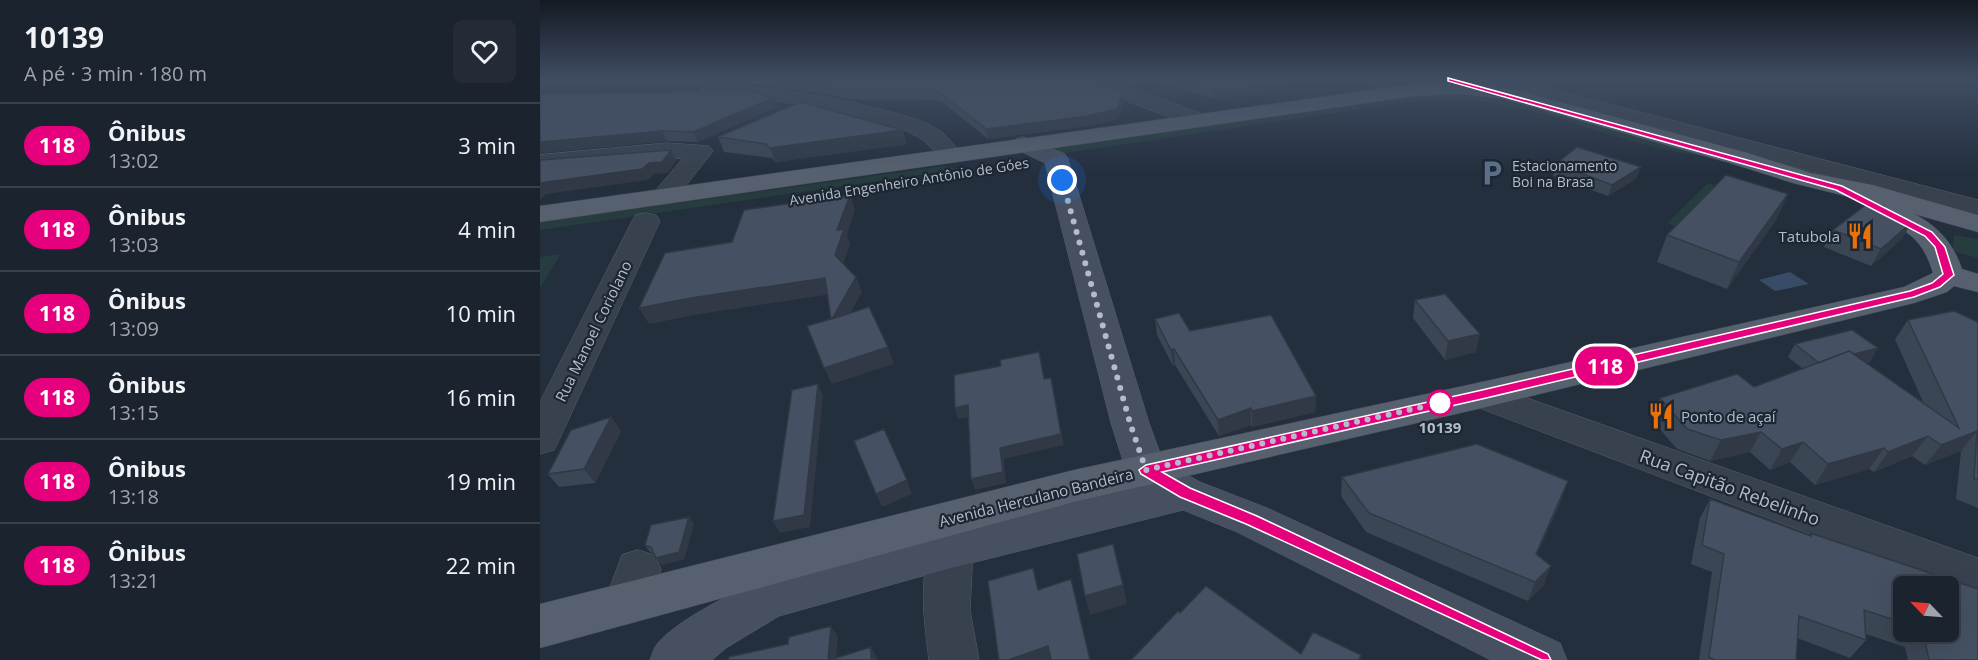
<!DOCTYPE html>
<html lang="pt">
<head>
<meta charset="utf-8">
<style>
  body { margin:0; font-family:"Open Sans",sans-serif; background:#242b36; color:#f1f3f6; height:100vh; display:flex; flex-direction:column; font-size:22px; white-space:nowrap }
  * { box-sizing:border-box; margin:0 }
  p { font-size:20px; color:#a0a4aa }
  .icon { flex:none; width:33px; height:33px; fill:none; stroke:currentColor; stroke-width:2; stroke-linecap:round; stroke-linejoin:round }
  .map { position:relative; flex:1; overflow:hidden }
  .panel { display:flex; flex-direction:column; background:#1b232e; width:540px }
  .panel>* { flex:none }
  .badge { padding:0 12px; border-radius:20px; font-size:21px; line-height:39px }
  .needle { width:39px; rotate:295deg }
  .tools { position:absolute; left:1353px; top:576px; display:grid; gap:12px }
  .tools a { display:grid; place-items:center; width:66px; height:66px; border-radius:9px; background:#1b232e; box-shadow:0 6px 24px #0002,0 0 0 2px #39404a; font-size:30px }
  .you { position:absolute; width:30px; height:30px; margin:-15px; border:4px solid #fff; border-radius:50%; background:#1a73e8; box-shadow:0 0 0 9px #1a73e833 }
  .map>.badge { position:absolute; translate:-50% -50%; box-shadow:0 0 0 3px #fff }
  .round { display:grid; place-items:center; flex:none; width:63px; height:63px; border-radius:9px; background:#242b36 }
  .overview { display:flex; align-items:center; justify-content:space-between; height:102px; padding:0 24px }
  h1 { font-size:28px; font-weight:700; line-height:45px }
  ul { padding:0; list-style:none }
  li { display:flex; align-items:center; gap:18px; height:84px; padding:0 24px; border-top:2px solid #39404a }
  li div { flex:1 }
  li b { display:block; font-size:22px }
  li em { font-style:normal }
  li .badge { min-width:66px; font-weight:700; text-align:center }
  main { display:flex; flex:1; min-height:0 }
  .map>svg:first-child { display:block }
</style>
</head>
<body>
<main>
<section class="panel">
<div class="overview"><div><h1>10139</h1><p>A pé · 3 min · 180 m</p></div><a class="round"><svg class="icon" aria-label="heart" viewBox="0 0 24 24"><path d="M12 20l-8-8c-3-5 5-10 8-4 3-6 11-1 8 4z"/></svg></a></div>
<ul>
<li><span class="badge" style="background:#e6007e;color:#fff">118</span><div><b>Ônibus</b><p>13:02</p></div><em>3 min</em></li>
<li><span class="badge" style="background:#e6007e;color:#fff">118</span><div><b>Ônibus</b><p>13:03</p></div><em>4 min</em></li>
<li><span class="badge" style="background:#e6007e;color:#fff">118</span><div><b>Ônibus</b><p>13:09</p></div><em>10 min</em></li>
<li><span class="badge" style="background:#e6007e;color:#fff">118</span><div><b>Ônibus</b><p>13:15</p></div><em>16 min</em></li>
<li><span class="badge" style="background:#e6007e;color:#fff">118</span><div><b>Ônibus</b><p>13:18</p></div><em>19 min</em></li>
<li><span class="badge" style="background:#e6007e;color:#fff">118</span><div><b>Ônibus</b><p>13:21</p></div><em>22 min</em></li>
</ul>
</section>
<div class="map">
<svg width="1438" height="660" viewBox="0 0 1438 660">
  <rect width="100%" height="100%" fill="#242f3e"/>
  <path fill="#263c3f" d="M907,94L976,102L1165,156C1090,148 1021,112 946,102C920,99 895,99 869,102L518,154L505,149L880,95Z
    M403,166L420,169L0,230V222Z
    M1168,183L1243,205L1232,219L1144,229L1127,223Z
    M1414,235L1438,239V258L1413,251Z
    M21,254L0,288V257Z"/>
  <path fill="#394c67" d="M1250,272L1269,284L1235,291L1219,280Z"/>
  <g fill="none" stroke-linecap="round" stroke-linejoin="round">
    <g stroke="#565f6c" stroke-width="1">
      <path id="street" d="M536,79H566L666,115L669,120L666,125L658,127L650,125L539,83Z
        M834,79H854L857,86L851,98L844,100L837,98L833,94L837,86Z
        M901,79H973L1438,200V216L975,92L972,97L965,99L904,83Z
        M170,86C230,86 285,95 343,110C360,115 379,118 395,128C404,132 412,142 418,150L414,160L405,162L396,160L393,155L394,151L382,139L367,131L285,108L215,98L163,96L160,92L163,88Z
        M127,143L169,146L173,151L133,202L124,204L115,202L111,196L143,158L0,169V155Z
        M106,213L116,215L120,221L19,440L14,450L0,454V402L92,221L96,215Z
        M942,382L1438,558V598L929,404L924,395L929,386Z
        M411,530L427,536L433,549L430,610L439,660H389C384,620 377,573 395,536Z
        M98,550L114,555L121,569L104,618L87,624L70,618L64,603L82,555Z"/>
    </g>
    <g stroke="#565f6c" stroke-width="1">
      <path id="secondary" d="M484,137L525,154L528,159L609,423L623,461L660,482L727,508L1020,643L1027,660H951L697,532L643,510L411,568L239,616L186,648L172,660H110C112,655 114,647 118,643C137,620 199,589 227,578L411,530L601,487L592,481L586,470L571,423L505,163L476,149L472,144L476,139Z"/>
    </g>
    <g stroke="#414a57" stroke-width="1">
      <path id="primary" d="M919,82L972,89L1208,153L1271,173L1333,185L1438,215V232L1374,214C1398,226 1413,243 1422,269L1438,274V292L1414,286L1407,292L1374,303L942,408L534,502L0,648V604L534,470L942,382L1364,287L1393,273C1386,250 1377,237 1356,226C1348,222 1341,220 1336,213L1340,207L1346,206L1253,183L1190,163L964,99L919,94L875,96L0,222V206L875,84Z"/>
    </g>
    <use href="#street" fill="#38414e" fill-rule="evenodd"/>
    <use href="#secondary" fill="#465061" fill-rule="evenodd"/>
    <use href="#primary" fill="#56606e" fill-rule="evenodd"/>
  </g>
  <path fill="#3b4654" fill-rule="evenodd" d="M0,79H546L583,93L584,103L578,119L548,126L448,139L400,100L308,99L286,94L215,84L0,87Z
    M573,79H593L591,85Z
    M615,79H758L728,94L674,99Z
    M0,94L232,98L236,107L158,142L127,141L0,153Z
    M178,137L367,144L236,162L232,158L184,152Z
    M1016,164L1097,178L1068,196L1013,176Z
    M1248,194L1236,220L1187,289L1117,262L1127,235Z
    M1293,230L1362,239L1331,266L1284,247Z
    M875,300L936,352L905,360L873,318Z
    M615,319L650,331L776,396L775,412L712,427L711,425L679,436L635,365L633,366L617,335Z
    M1368,320L1438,322V508L1416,499L1421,451L1385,465L1372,456L1334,472L1329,469L1275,485L1250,462L1230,470L1210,452L1170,461L1137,449L1111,419L1120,398L1214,387L1263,369L1248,357L1255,344L1330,362L1326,363L1383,402L1355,339Z
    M71,417L81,431L55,483L19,487L8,474Z
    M802,477L1021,501L997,554L1004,585L988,601L826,532L801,496Z
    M1170,499L1268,536L1270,533L1438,589V660H1368L1365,647L1326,634V640L1310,658L1257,638L1256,660H1159L1172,572L1151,564L1160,518ZM1364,586H1408V632H1364Z
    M149,517L154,524L144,559L121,565L113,553L110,552L105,545Z"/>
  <path fill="#303945" d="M740,79H758L728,94L674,99L673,90Z
    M583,93L584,103L578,119L548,126L448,139L446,129Z
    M232,98L236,107L158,142L153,132Z
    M363,130L367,144L236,162L230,148Z
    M122,131L127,141L0,153V142Z
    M131,150L136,161L128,173L114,174L108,180L6,194L0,200V183L109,163Z
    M1101,167L1097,178L1068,196L1072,185Z
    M1248,194L1236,220L1187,289L1199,262Z
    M310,195L315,210L307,235L310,245L301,270L295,255L297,230Z
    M1372,222L1362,239L1331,266L1341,249Z
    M316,277L322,292L298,335L292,319Z
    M285,278L292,294L160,314L109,324L99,308L151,298Z
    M940,334L936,352L905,360L908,341Z
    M348,347L354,364L292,384L284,368Z
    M1338,348L1330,362L1272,376L1280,363Z
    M634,349L635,365L633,366L631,350Z
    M278,384L283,396L270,527L240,533L233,521Z
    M513,389L524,445L464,459L466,483L435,490L431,479Z
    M776,396L775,412L712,427V411Z
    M428,405L432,417L418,419L415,408Z
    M711,408V425L679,436L678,420Z
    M71,417L81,431L55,483L44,469Z
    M1437,431L1421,451L1385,465L1401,445Z
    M1221,432L1210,452L1170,461L1181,440Z
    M1388,436L1372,456L1334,472L1348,452Z
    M1263,442L1250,462L1230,470L1242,449Z
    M1344,448L1329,469L1275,485L1288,464Z
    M367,480L372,494L342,507L336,494Z
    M1028,481L1021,501L989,572L996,554Z
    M149,517L154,524L144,559L121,565L116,558Z
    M1011,566L1004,585L988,601L995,582Z
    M583,585L587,604L550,615L545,596Z
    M291,626L298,637L296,660H288Z
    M508,646L513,660H468Z
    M331,647L337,658V660H331Z"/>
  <path fill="#455162" stroke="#303945" stroke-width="1.5" d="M245,79H546L583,93L577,109L547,116L446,129L398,91L305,90L283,84Z
    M642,79H740L728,85L673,90Z
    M211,91L232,98L153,132L122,131L0,142V94Z
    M260,102L363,130L230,148L226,144L178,137Z
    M1037,147L1101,167L1072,185L1016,164Z
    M131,150L122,162L109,163L102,169L0,183V160Z
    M1186,175L1248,194L1199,262L1127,235Z
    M310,195L297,230L304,229L295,255L316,277L292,319L329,307L348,347L284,368L267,326L291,319L285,278L151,298L99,308L125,253L192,242L204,210Z
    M1327,204L1372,222L1341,249L1293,230Z
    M905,294L940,334L908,341L875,300Z
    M1414,311L1438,322V480L1434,479L1437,431L1401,445L1388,436L1348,452L1344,448L1288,464L1263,442L1242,449L1221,432L1181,440L1147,429L1120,398L1197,374L1214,387L1309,351L1419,428L1368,320Z
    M639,313L650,331L731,315L776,396L712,411L711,408L678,420L634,349L631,350L615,319Z
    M1312,330L1338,348L1314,354L1309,351L1279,363L1255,344Z
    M499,352L504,379L511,378L521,434L460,448L463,472L431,479L428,405L415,408L414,375L461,366L460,360Z
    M278,384L264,515L233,521L252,390Z
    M71,417L44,469L8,474L31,430Z
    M344,429L367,480L336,494L314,441Z
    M937,444L1028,481L996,554L1011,566L995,582L829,513L802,477Z
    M1170,499L1271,536L1270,533L1438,589V660H1389L1383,632H1408V586H1364V623L1324,610L1326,640L1259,616L1256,660H1175L1169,657L1184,554L1162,545Z
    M149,517L139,552L116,558L111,547L105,545L111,525Z
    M573,544L583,585L545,596L537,554Z
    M493,568L498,590L531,579L550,660H511L508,646L468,660H459L448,581Z
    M666,586L761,654L773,632L821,655L819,660H591L638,611L640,613Z
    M291,626L288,660H188L189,657L248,644L249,637Z
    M331,647V660H290Z"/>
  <linearGradient id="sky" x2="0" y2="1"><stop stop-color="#141a22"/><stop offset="0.46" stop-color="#3f4d63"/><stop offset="1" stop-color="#3f4d63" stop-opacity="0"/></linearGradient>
  <rect width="1438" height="172" fill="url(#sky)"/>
  <path fill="#e6007e" stroke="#fff" stroke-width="1.5" d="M908,78L1302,186L1392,232L1405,247L1414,275L1400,287L1374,297L942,399L622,472L650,488L717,516L1008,654L1011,660H1002L706,524L640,497L601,474L599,470L606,465L942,390L1370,291L1392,283L1403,274L1395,247L1385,236L1296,190L908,81Z"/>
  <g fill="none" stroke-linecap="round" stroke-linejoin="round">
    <path stroke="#b4bcc9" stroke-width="6" stroke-dasharray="0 10.8" d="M522,180L590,423L606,470L904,402L900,403"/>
  </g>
  <defs>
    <g id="parking-bare" transform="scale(2.07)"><path d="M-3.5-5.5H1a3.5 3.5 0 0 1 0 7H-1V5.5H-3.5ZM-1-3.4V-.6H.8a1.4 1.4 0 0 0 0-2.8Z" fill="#5c6f8a" stroke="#1d2633" stroke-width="2.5" paint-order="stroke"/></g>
    <g id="restaurant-bare" transform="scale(2.07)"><path d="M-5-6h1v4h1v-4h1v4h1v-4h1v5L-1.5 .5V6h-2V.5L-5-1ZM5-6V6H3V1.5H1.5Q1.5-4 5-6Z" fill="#e8710a" stroke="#1d2633" stroke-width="2.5" paint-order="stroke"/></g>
  </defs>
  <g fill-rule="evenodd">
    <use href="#parking-bare" x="952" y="173"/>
    <use href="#restaurant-bare" x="1320" y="236"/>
    <use href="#restaurant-bare" x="1121" y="416"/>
  </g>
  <circle fill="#fff" stroke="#e6007e" stroke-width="3" cx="900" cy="403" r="12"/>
  <g text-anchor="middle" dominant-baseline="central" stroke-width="4.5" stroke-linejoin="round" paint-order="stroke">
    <g font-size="14" fill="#b4bcc9" stroke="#1d2633" text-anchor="start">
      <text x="972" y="165">Estacionamento<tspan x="972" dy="16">Boi na Brasa</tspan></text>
    </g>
    <g font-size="14" fill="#b4bcc9" stroke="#1d2633">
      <text transform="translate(369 181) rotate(-9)">Avenida Engenheiro Antônio de Góes</text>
    </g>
    <g font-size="15" fill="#b4bcc9" stroke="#1d2633" text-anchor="end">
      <text x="1300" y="236">Tatubola</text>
      <text x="1141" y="416" text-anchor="start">Ponto de açaí</text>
    </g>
    <g font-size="15" fill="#b4bcc9" stroke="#1d2633">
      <text transform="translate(53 331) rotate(-64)">Rua Manoel Coriolano</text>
      <text transform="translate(496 497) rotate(-14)">Avenida Herculano Bandeira</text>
    </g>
    <g font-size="15" font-weight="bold" fill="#b4bcc9" stroke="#1d2633">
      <text x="900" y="427">10139</text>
    </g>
    <g font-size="18" fill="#b4bcc9" stroke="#1d2633">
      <text transform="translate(1190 487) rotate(20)">Rua Capitão Rebelinho</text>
    </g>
  </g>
</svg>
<div class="tools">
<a><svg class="needle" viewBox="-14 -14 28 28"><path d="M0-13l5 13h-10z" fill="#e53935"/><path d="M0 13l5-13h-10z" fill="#a0a4aa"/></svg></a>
</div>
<div class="you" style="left:522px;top:180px"></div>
<b class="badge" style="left:1065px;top:366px;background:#e6007e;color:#fff">118</b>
</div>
</main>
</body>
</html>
